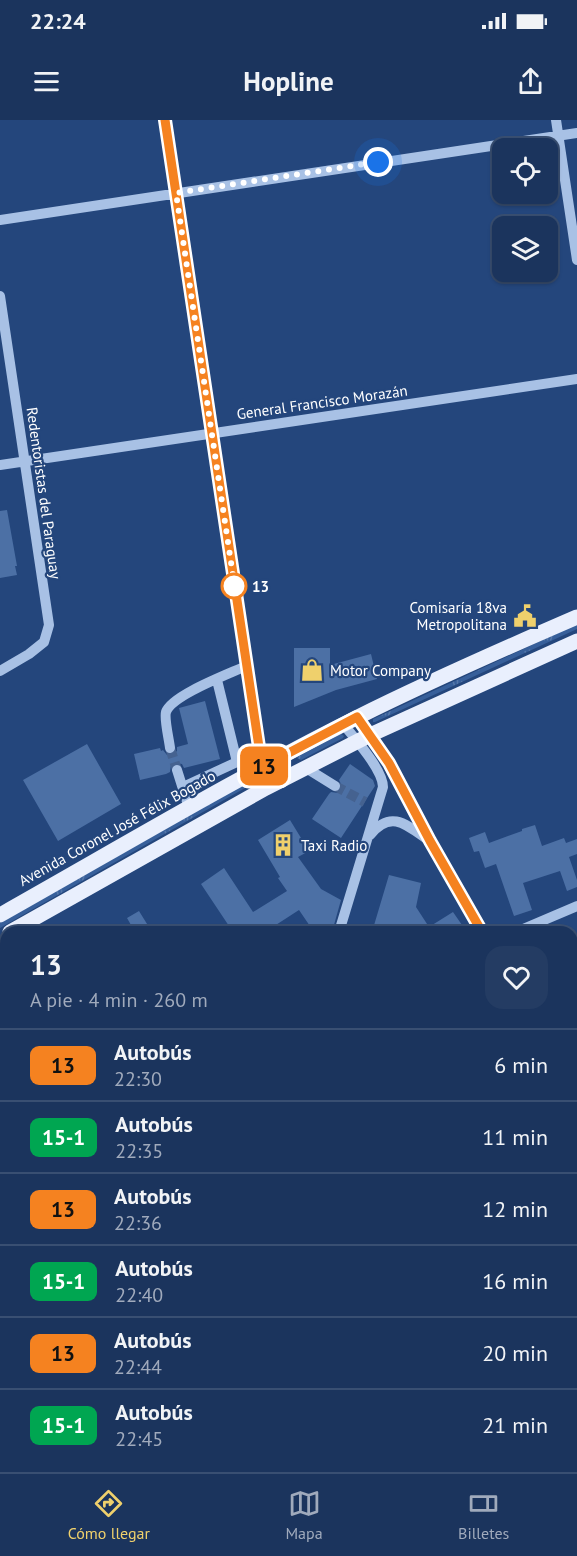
<!DOCTYPE html>
<html lang="es">
<head>
<meta charset="utf-8">
<style>
  body { margin:0; font-family:"PT Sans",sans-serif; background:#243c63; color:#f1f3f6; height:100vh; display:flex; flex-direction:column; font-size:22px; white-space:nowrap }
  * { box-sizing:border-box; margin:0 }
  p { font-size:20px; color:#a0aabc }
  .icon { flex:none; width:33px; height:33px; fill:none; stroke:currentColor; stroke-width:2; stroke-linecap:round; stroke-linejoin:round }
  .map { position:relative; flex:1; overflow:hidden }
  .panel { position:absolute; left:0px; top:806px; width:578px; height:548px; display:flex; flex-direction:column; background:#1b345d; border-radius:18px 18px 0 0; box-shadow:0 2px 4px #0004,0 0 0 2px #394f72 }
  .panel>* { flex:none }
  .badge { padding:0 12px; border-radius:9px; font-size:21px; line-height:39px }
  .tools { position:absolute; left:492px; top:18px; display:grid; gap:12px }
  .tools a { display:grid; place-items:center; width:66px; height:66px; border-radius:12px; background:#1b345d; box-shadow:0 2px 4px #0004,0 0 0 2px #394f72; font-size:30px }
  .you { position:absolute; width:30px; height:30px; margin:-15px; border:4px solid #fff; border-radius:50%; background:#1a73e8; box-shadow:0 0 0 9px #1a73e833 }
  .map>.badge { position:absolute; translate:-50% -50%; box-shadow:0 0 0 3px #fff }
  .round { display:grid; place-items:center; flex:none; width:63px; height:63px; border-radius:18px; background:#243c63 }
  .summary { display:flex; align-items:center; justify-content:space-between; height:102px; padding:0 30px }
  h1 { font-size:28px; font-weight:600; line-height:45px }
  ul { padding:0; list-style:none }
  li { display:flex; align-items:center; gap:18px; height:72px; padding:0 30px; border-top:2px solid #394f72 }
  li div { flex:1 }
  li b { display:block; font-size:22px }
  li em { font-style:normal }
  li .badge { min-width:66px; font-weight:700; text-align:center }
  .status { display:flex; justify-content:space-between; align-items:center; height:42px; padding:0 30px; background:#1b345d; direction:ltr }
  .status svg { height:16px; fill:currentColor }
  header { display:flex; justify-content:space-between; align-items:center; height:78px; padding:0 30px; background:#1b345d; font-size:27px; font-weight:600 }
  .dock { display:flex; justify-content:space-around; align-items:center; height:84px; border-top:2px solid #394f72; background:#1b345d; font-size:16px; color:#a0aabc }
  .dock a { display:grid; justify-items:center; gap:3px }
  .dock .on { color:#efd06c }
  .map>svg:first-child { display:block }
</style>
</head>
<body>
<div class="status"><b>22:24</b><svg viewBox="0 0 49 12"><path d="M0 12V9h3v3zM5 12V6h3v6zM10 12V3h3v9zM15 12V0h3v12zM26 1h20v11H26zM47 4h2v5h-2z"/></svg></div>
<header><svg class="icon" aria-label="menu" viewBox="0 0 24 24"><path d="M4 6h16M4 12h16M4 18h16"/></svg>Hopline<svg class="icon" aria-label="share" viewBox="0 0 24 24"><path d="M12 15V3M7 8l5-5 5 5M5 13v7h14v-7"/></svg></header>
<div class="map">
<svg width="577" height="1352" viewBox="0 0 577 1352">
  <defs>
    <pattern id="grass-tufts" width="24" height="20" patternUnits="userSpaceOnUse" patternTransform="scale(1.5)"><rect width="24" height="20" fill="#375f9a"/><path d="M3 7l-1-3M5 7V3M7 7l1-3M15 17l-1-3M17 17v-4M19 17l1-3" fill="none" stroke="#5577a9"/></pattern>
  </defs>
  <rect width="100%" height="100%" fill="#24467c"/>
  <path fill="url(#grass-tufts)" d="M577,504V509L375,602H373V599Z
    M341,614L344,616L343,618L301,640L297,638L299,636Z
    M243,665H246L245,668L0,808V803Z"/>
  <path fill="#4c70a5" d="M7,390L17,446H15L17,455L0,458V391Z
    M294,528H330V545L371,534L377,559L336,570L294,587Z
    M205,581L220,639L184,648L182,644L175,643L171,645L170,652L166,654L140,660L134,634L160,628L161,631L163,630L167,635H172L177,631V627L188,624L179,588Z
    M87,624L121,684L58,721L23,660Z
    M350,644L373,660L375,666L341,718L312,699L329,674L331,672L338,673L341,670L342,666L339,660Z
    M290,700L309,731L298,737L321,769L341,780L332,812H314L299,790L265,812H233L201,764L224,748L253,792L287,771L278,758L280,757L258,720Z
    M535,705L542,726L564,718L566,723L577,719V734L569,737L577,760V767L567,771L560,751L523,763L532,790L514,796L496,744L485,748L479,731L474,732L469,718L485,712L489,723L522,711V709Z
    M389,755L421,763L416,787L429,807L453,792L462,805L452,812H372Z
    M139,791L152,812H135L127,798Z"/>
  <g fill="none" stroke-linecap="round" stroke-linejoin="round">
    <path stroke="#456290" stroke-width="10" stroke-dasharray="10 5" stroke-linecap="butt" d="M170,628L177,650
      M335,666L365,682"/>
    <path stroke="#a8c1e5" stroke-width="10" d="M165,0L266,668
      M556,0L577,140
      M0,100L577,13
      M0,176L49,505L44,522L29,534L0,551
      M0,345L577,259
      M357,597L389,643L430,721L482,812
      M170,628C169,619 164,599 166,592C172,575 229,554 246,546
      M237,642L259,631
      M306,648L335,666
      M177,650L189,688
      M183,667L237,642L217,560
      M370,715C391,689 407,705 428,720
      M339,812L383,667C383,650 355,619 344,605
      M516,812L577,786
      M572,1022L577,1020
      M0,1104L6,1105
      M572,1253H577
      M174,1352L175,1347
      M451,1352V1347"/>
    <path stroke="#e9effd" stroke-width="15" d="M0,795C119,728 236,658 358,597C430,561 503,529 577,497
      M10,812L266,668L370,615L577,521"/>
  </g>
  <g fill="none" stroke-linecap="round" stroke-linejoin="round">
    <g stroke="#fff" stroke-width="14">
      <path id="line" d="M165,0L262,647L357,597L389,643L430,721L482,812"/>
    </g>
    <use href="#line" stroke="#f58220" stroke-width="9"/>
    <path stroke="#fff" stroke-width="6" stroke-dasharray="0 10.8" d="M234,466L236,476L176,73L378,42"/>
  </g>
  <defs>
    <g id="civic-bare" transform="scale(1.8)"><path d="M-.6-6.5H3V-4.5H.6V-3L4-1V1h2V6H-6V1h2V-1L-.6-3ZM-1.2 2.5V6h2.4V2.5Z" fill="#efd06c" stroke="#24467c" stroke-width="2.5" paint-order="stroke"/></g>
    <g id="shop-bare" transform="scale(1.8)"><path d="M-5-2.5h2.3a2.7 3.5 0 0 1 5.4 0H5L5.5 6h-11ZM-1.5-2.5h3a1.5 2.3 0 0 0-3 0Z" fill="#efd06c" stroke="#24467c" stroke-width="2.5" paint-order="stroke"/></g>
    <g id="building-bare" transform="scale(1.8)"><path d="M-4-6H4V6H1V3H-1V6H-4ZM-2.5-4.3h1.7v1.8h-1.7ZM.8-4.3h1.7v1.8H.8ZM-2.5-1h1.7V.8h-1.7ZM.8-1h1.7V.8H.8Z" fill="#efd06c" stroke="#24467c" stroke-width="2.5" paint-order="stroke"/></g>
  </defs>
  <g fill-rule="evenodd">
    <use href="#civic-bare" x="525" y="496"/>
    <use href="#shop-bare" x="312" y="550"/>
    <use href="#building-bare" x="283" y="725"/>
  </g>
  <circle fill="#fff" stroke="#f58220" stroke-width="3" cx="234" cy="466" r="12"/>
  <g text-anchor="middle" dominant-baseline="central" stroke-width="4.5" stroke-linejoin="round" paint-order="stroke">
    <g font-size="15" fill="#fff" stroke="#24467c">
      <text transform="translate(322 282) rotate(-8)">General Francisco Morazán</text>
      <text transform="translate(44 373) rotate(82)">Redentoristas del Paraguay</text>
      <text transform="translate(117 708) rotate(-29)">Avenida Coronel José Félix Bogado</text>
    </g>
    <g font-size="15" font-weight="bold" fill="#fff" stroke="#24467c" text-anchor="start">
      <text x="252" y="466">13</text>
    </g>
    <g font-size="15" fill="#fff" stroke="#24467c" text-anchor="start">
      <text x="507" y="487" text-anchor="end">Comisaría 18va<tspan x="507" dy="17">Metropolitana</tspan></text>
      <text x="330" y="550">Motor Company</text>
      <text x="301" y="725">Taxi Radio</text>
    </g>
  </g>
</svg>
<div class="tools">
<a><svg class="icon" aria-label="locate" viewBox="0 0 24 24"><circle cx="12" cy="12" r="6"/><path d="M12 2v4M12 18v4M2 12h4M18 12h4"/></svg></a>
<a><svg class="icon" aria-label="layers" viewBox="0 0 24 24"><path d="M12 4l9 5-9 5-9-5zM3 14l9 5 9-5"/></svg></a>
</div>
<div class="you" style="left:378px;top:42px"></div>
<b class="badge" style="left:264px;top:646px;background:#f58220;color:#111">13</b>
<section class="panel">
<div class="summary"><div><h1>13</h1><p>A pie · 4 min · 260 m</p></div><a class="round"><svg class="icon" aria-label="heart" viewBox="0 0 24 24"><path d="M12 20l-8-8c-3-5 5-10 8-4 3-6 11-1 8 4z"/></svg></a></div>
<ul>
<li><span class="badge" style="background:#f58220;color:#111">13</span><div><b>Autobús</b><p>22:30</p></div><em>6 min</em></li>
<li><span class="badge" style="background:#00a651;color:#fff">15-1</span><div><b>Autobús</b><p>22:35</p></div><em>11 min</em></li>
<li><span class="badge" style="background:#f58220;color:#111">13</span><div><b>Autobús</b><p>22:36</p></div><em>12 min</em></li>
<li><span class="badge" style="background:#00a651;color:#fff">15-1</span><div><b>Autobús</b><p>22:40</p></div><em>16 min</em></li>
<li><span class="badge" style="background:#f58220;color:#111">13</span><div><b>Autobús</b><p>22:44</p></div><em>20 min</em></li>
<li><span class="badge" style="background:#00a651;color:#fff">15-1</span><div><b>Autobús</b><p>22:45</p></div><em>21 min</em></li>
</ul>
</section>
</div>
<nav class="dock">
<a class="on"><svg class="icon" aria-label="directions" viewBox="0 0 24 24"><path d="M12 3l9 9-9 9-9-9zM9 14v-3h6M13 9l2 2-2 2"/></svg>Cómo llegar</a>
<a><svg class="icon" aria-label="map" viewBox="0 0 24 24"><path d="M3 6l6-2 6 2 6-2v14l-6 2-6-2-6 2zM9 4v14M15 6v14"/></svg>Mapa</a>
<a><svg class="icon" aria-label="tickets" viewBox="0 0 24 24"><path d="M3 7h18v10H3zM15 7v10"/></svg>Billetes</a>
</nav>
</body>
</html>
